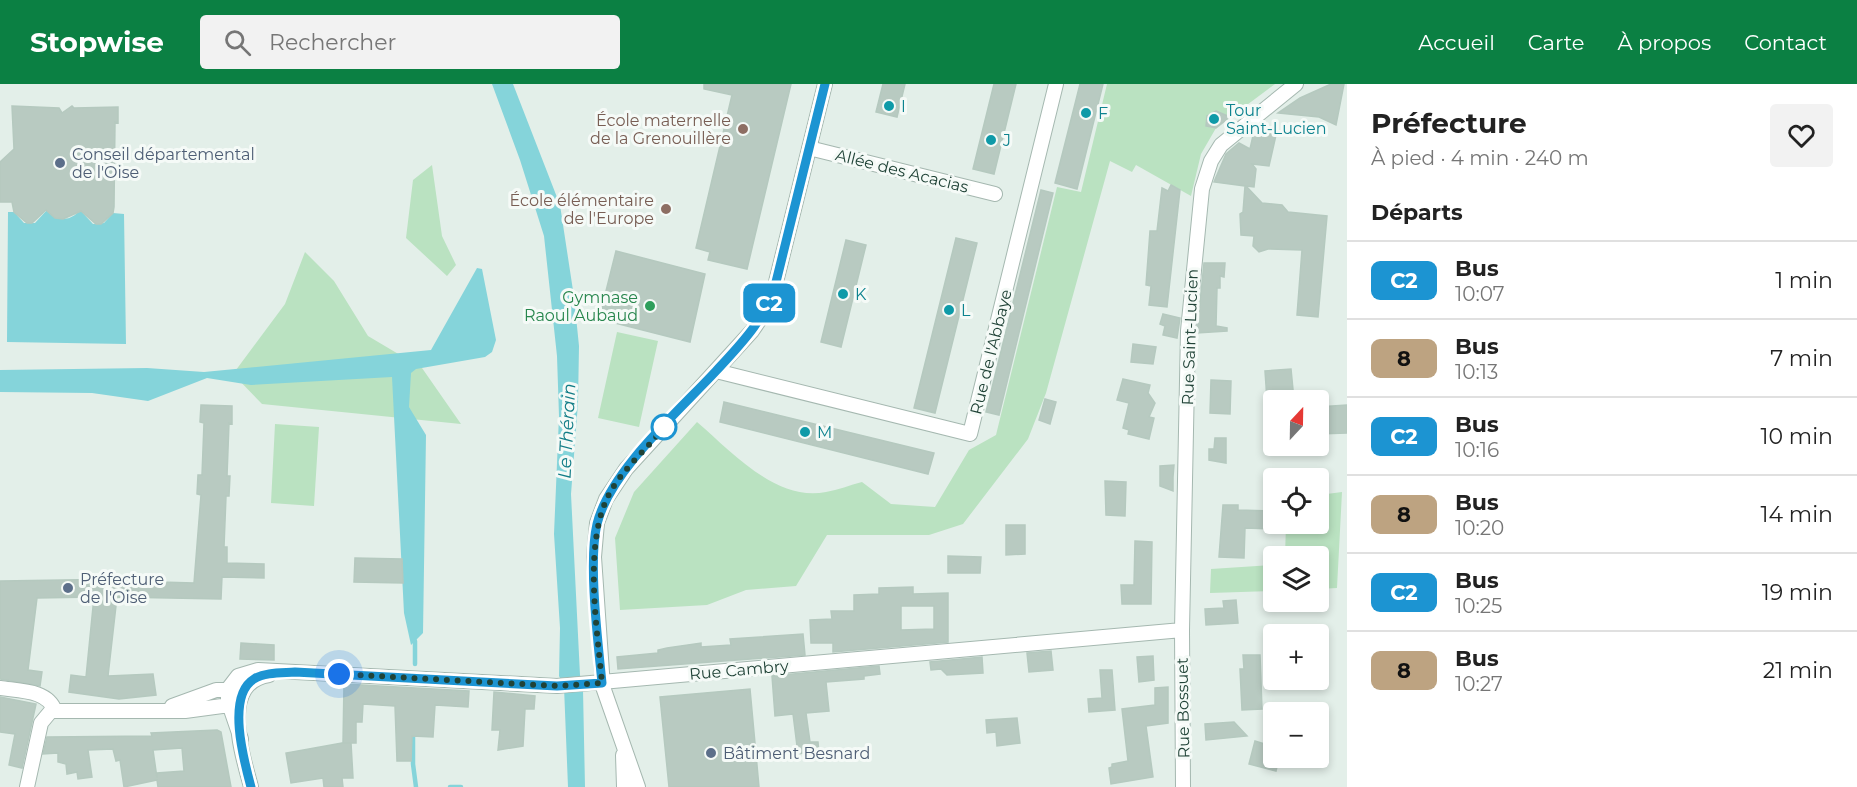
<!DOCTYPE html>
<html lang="fr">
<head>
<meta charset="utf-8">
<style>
  body { margin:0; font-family:Montserrat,sans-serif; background:#f2f2f2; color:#222; height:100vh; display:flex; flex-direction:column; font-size:22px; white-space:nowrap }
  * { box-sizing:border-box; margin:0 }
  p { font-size:20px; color:#767676 }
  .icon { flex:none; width:33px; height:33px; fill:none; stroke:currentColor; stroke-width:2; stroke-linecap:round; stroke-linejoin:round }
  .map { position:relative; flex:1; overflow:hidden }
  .side { display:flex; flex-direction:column; background:#fff; width:510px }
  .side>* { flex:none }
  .badge { padding:0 12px; border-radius:9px; font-size:21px; line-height:39px }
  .needle { width:39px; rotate:22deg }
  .controls { position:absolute; left:1263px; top:306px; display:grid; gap:12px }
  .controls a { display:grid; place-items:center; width:66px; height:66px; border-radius:6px; background:#fff; box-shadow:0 3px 9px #0003; font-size:30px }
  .you { position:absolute; width:30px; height:30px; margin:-15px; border:4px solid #fff; border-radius:50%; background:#1a73e8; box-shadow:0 0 0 9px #1a73e833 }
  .map>.badge { position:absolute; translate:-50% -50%; box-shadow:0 0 0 3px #fff }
  h2 { padding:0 24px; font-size:22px; line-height:54px }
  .round { display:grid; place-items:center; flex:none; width:63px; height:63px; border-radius:6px; background:#f2f2f2 }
  .overview { display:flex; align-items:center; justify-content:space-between; height:102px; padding:0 24px }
  h1 { font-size:28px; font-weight:700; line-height:45px }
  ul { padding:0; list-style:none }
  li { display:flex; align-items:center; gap:18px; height:78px; padding:0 24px; border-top:2px solid #e0e0e0 }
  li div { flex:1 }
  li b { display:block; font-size:22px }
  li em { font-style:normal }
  li .badge { min-width:66px; font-weight:700; text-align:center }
  header { display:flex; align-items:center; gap:36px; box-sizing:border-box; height:84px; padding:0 30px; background:#0b8043; color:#fff }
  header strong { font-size:28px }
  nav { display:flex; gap:33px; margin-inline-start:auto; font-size:21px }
  .search { width:420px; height:54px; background:#f2f2f2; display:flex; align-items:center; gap:15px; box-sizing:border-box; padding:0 21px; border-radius:6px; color:#767676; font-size:22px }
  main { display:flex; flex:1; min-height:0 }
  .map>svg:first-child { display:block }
</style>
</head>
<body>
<header>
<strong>Stopwise</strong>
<div class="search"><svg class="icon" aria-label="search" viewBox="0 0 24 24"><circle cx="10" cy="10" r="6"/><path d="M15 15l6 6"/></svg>Rechercher</div>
<nav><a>Accueil</a><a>Carte</a><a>À propos</a><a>Contact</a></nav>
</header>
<main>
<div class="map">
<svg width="1347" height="703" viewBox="0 0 1347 703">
  <rect width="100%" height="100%" fill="#e3efe9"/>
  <path fill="#bae2c1" d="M1107,0H1275L1216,44L1201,70L1191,112L1136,81L1132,88L1110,77L1046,309L1028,355L963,440L929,451H827L796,502L746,506L707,521L620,526L615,454L634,408L697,338C732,368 776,418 826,408C838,406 850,401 862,398L891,420L935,423L969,366L996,351L1057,103L1081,108Z
    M432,81L442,152L456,181L447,192L406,154L413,96Z
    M305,168L334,197L368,252L422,284L461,340L262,320L233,290L285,220Z
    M617,248L658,257L639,343L598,334Z
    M275,340L319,343L314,422L271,419Z
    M1342,408L1337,504L1319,505L1318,472H1285L1286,440H1318L1319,411Z
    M1273,481V507L1210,509L1211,485Z"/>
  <path fill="#85d4da" d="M492,0H513L560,121L574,213L579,262L578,319L571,410L580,591L583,606L585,703H568L564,603L559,592L560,544L554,450L559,332L557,272L544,152L520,76Z
    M47,126C58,136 69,139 80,126L93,140L104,139L113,129L124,130L126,260L7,258L8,128H14L24,139H35Z
    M477,184L482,185L496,256L492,268L485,273L416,285L411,289L409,323L426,351L423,549L411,561L404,529L392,293L251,301L207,294L148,317L92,309L0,308V286L147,284L204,288L431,266Z"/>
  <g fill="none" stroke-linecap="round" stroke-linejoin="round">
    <path stroke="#85d4da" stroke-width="4.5" d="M415,580V557
      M413,648V680L416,703
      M450,703H461"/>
  </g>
  <path fill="#b8cac1" stroke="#b5c9bf" stroke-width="1.5" fill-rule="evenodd" d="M704,0H791L747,185L708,176L710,168L696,164L732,11L704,5Z
    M883,0H905L897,33L876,28Z
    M994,0H1016L994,90L973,85Z
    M1080,0H1103L1077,105L1055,99Z
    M1331,0H1344L1336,41L1319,33L1278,29L1300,14Z
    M12,22L59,24L62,29L72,22L74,24L118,23V39L115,38L114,123L113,129L101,140H96L81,127L63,135L55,134L46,126L32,139H27L14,128L12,118H0V78L14,65Z
    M1216,27L1230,33L1216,44L1206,42L1207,32Z
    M1254,47L1276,51L1269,82L1252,80L1256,85L1254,103L1246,102L1262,119L1282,121L1288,128L1327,132L1318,233L1297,231L1302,166L1268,165L1259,168L1253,162L1254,152L1241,151L1240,130L1243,128L1245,102L1214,98L1226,70L1239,59L1250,65Z
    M1171,101L1180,106L1167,223L1149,221L1151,202L1146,201L1150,147H1157L1162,104L1168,107Z
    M1041,106L1053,109L999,331L986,328Z
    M956,154L977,159L935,329L914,324Z
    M846,156L866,161L841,263L821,258Z
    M616,167L705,190L690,258L599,235Z
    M1204,179H1225L1224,193L1220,192V204H1217L1216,242L1227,244V247L1197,249Z
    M1163,230L1180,234L1177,254L1163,251L1165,242L1160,240Z
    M1133,260L1156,263L1153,280L1131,278Z
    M1291,285L1294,316H1267L1265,287Z
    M1123,295L1150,301L1148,309L1155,319L1149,333L1154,334L1149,355L1128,350L1129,346L1123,344L1129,319L1117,316Z
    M1211,296L1231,297L1230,330L1210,329Z
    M1045,315L1056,318L1050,340L1039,336Z
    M724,318L934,369L928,390L720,338Z
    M201,321L232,322V340L229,339L227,392H230L229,412H226L224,463H227V479L264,480V494L222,493L221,515L117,513L108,592L153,590L156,611L119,615L69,608L71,591L86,593L94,513L37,514L28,586L42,588L40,602L0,595V497L126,495V497L194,499L201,411L197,410L198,391H202L204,339L200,338Z
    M1347,321V349L1318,350V323Z
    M1215,354H1226V379L1209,376V365H1214Z
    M1174,381L1173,393V407L1160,402V382Z
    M1105,397L1126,398L1125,432L1106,431Z
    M1223,421H1238V426L1274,427V445L1245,444L1244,474L1219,473Z
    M1006,441H1025V470L1006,471Z
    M1135,457L1152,458L1151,520H1122L1121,501H1134Z
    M948,472L981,473L980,489H948Z
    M355,474L402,475L403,499L354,498Z
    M913,503V510L948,509V558L833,568V559H811L810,536L832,535L831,527H854V511L879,510V504ZM901,522H934V545L901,546Z
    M1236,516L1238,539L1206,541L1205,525L1224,524L1223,517Z
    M803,550L805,571L618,585L617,573L658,569V566L667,564L701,559V563L731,561L730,555Z
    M241,559L274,561V576L240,575Z
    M1051,567L1053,586L1029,588L1027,569Z
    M1243,571H1260L1262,625L1242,626L1240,585H1244Z
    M1153,572L1154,596L1139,598L1137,573Z
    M982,573L983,589L947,591L941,585L931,586L930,578Z
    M879,582L880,590L864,592V595L826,598L829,627L806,629L810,658H818L819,670L804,672V669L798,670L793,630L775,632L772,592Z
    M1100,586H1112L1115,626L1089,628L1088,615L1102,614Z
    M344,600L469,607L468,623L435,621L433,653L412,652L411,677H397L395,622L363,620L362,638H356V659H343Z
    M1168,603V639L1146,642L1153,693L1111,700L1109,684L1112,683V680L1128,677L1122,625L1155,621V604Z
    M750,605L759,703H669L660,613Z
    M494,608L535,612L534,625H525L523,662L498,666L500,646H492Z
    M0,613L36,620L22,684L9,681L15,650L0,648Z
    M1017,634L1020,659L997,662L996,648L987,649L986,636Z
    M1234,638L1247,652L1206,656L1205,640Z
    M217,646L221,648L231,703H158L157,696L124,703L120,676L116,677L113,665L88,666L92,693L78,695L77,688L67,690L66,680L58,678V669L43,670L47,653L152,652L151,649ZM182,664L184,687L157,689V694L153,666Z
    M1255,657L1274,663V674H1279L1276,687L1249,680Z
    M342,659H351L353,694H342L343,703H324L323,694L291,699L286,669Z"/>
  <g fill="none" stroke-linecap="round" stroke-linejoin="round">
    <g stroke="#a5b8b0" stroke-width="16">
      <path id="minor" d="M809,64L995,110
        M716,287L970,350L1056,0
        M0,604C20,607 48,606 55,627
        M172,622L216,606H234
        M241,655L228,617V605L238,592L258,586L557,602L1182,546
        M623,671L624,703
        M27,703L41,639L51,627H185L237,620
        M251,703C242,669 219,599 269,591
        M638,703L603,603L594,473L597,439L606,415L626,385L752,247L765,228L776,198L825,0
        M1183,703L1182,546L1188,247L1202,105L1211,77L1221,61L1296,0"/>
    </g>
    <use href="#minor" stroke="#fff" stroke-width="14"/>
  </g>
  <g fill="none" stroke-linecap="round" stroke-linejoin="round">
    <g stroke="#fff" stroke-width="14">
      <path id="line" d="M251,703C244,677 226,612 254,595C265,588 282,589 295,588L557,602L602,599C598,558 588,478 597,440C610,387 678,328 716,287C741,260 766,235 776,198L825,0"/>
    </g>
    <use href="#line" stroke="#1c94d2" stroke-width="9"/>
    <path stroke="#204337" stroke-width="6" stroke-dasharray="0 10.8" d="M339,590L557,602L602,599C597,542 582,454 612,405C626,382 651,361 664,343"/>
  </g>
  <g fill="#0f9aa8" stroke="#f5faf7" stroke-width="2">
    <circle cx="889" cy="22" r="6"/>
    <circle cx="1086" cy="29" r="6"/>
    <circle cx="1214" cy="35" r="6"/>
    <circle cx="991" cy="56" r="6"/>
    <circle cx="843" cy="210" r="6"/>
    <circle cx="949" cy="226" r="6"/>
    <circle cx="805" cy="348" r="6"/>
  </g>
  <g fill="#8d6e63" stroke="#f5faf7" stroke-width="2">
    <circle cx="743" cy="45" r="6"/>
    <circle cx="666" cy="125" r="6"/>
  </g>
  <g fill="#5c6f8a" stroke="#f5faf7" stroke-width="2">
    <circle cx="60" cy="79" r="6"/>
    <circle cx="68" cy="504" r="6"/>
    <circle cx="711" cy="669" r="6"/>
  </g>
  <circle fill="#2e9e5b" stroke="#f5faf7" stroke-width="2" cx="650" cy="222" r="6"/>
  <circle fill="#fff" stroke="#1c94d2" stroke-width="3" cx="664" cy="343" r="12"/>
  <g text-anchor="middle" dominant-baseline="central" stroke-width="6" stroke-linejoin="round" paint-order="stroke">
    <g font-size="16" fill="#0d838f" stroke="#f5faf7" text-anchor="start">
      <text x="901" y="22">I</text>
      <text x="1226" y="26">Tour<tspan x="1226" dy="18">Saint-Lucien</tspan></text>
      <text x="1098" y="29">F</text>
      <text x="1003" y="56">J</text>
      <text x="855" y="210">K</text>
      <text x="961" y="226">L</text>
      <text x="817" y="348">M</text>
    </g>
    <g font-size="16" fill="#785e54" stroke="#f5faf7" text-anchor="end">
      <text x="731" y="36">École maternelle<tspan x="731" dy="18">de la Grenouillère</tspan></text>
      <text x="654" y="116">École élémentaire<tspan x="654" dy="18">de l'Europe</tspan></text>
    </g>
    <g font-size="16" fill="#4e5e75" stroke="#f5faf7" text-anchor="start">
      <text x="72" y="70">Conseil départemental<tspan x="72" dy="18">de l'Oise</tspan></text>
      <text x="80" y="495">Préfecture<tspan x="80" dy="18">de l'Oise</tspan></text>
      <text x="723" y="669">Bâtiment Besnard</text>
    </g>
    <g font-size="16" fill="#204337" stroke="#f5faf7">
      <text transform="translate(902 87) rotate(14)">Allée des Acacias</text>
      <text transform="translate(1190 253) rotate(-88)">Rue Saint-Lucien</text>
      <text transform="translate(991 268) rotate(-76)">Rue de l'Abbaye</text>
      <text transform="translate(739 586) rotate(-5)">Rue Cambry</text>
      <text transform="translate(1183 624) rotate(-91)">Rue Bossuet</text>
    </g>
    <g font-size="16" fill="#27864d" stroke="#f5faf7" text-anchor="end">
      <text x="638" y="213">Gymnase<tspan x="638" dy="18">Raoul Aubaud</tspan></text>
    </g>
    <g font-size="18" font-style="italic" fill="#127d87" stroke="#f5faf7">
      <text transform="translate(567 347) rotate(-87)">Le Thérain</text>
    </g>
  </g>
</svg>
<div class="controls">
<a><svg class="needle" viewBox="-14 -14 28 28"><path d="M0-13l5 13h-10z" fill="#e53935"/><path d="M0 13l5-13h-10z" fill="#767676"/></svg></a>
<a><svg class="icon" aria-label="locate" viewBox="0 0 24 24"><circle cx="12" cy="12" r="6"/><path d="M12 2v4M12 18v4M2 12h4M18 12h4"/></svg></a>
<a><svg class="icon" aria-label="layers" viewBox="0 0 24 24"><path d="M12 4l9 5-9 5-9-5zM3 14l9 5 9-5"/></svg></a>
<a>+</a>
<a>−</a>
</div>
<div class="you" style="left:339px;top:590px"></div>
<b class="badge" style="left:769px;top:219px;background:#1c94d2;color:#fff">C2</b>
</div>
<section class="side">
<div class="overview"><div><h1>Préfecture</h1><p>À pied · 4 min · 240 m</p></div><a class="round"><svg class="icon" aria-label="heart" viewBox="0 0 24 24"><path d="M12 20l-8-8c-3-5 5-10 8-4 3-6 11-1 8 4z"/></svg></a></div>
<h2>Départs</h2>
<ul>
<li><span class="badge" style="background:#1c94d2;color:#fff">C2</span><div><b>Bus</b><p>10:07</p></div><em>1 min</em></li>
<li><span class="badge" style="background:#bda381;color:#111">8</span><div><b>Bus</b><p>10:13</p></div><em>7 min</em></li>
<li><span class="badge" style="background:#1c94d2;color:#fff">C2</span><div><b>Bus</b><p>10:16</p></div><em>10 min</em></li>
<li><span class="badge" style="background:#bda381;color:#111">8</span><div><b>Bus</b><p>10:20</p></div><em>14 min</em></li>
<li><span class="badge" style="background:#1c94d2;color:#fff">C2</span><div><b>Bus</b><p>10:25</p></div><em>19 min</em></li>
<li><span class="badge" style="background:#bda381;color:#111">8</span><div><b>Bus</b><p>10:27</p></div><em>21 min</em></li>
</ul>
</section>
</main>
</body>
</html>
